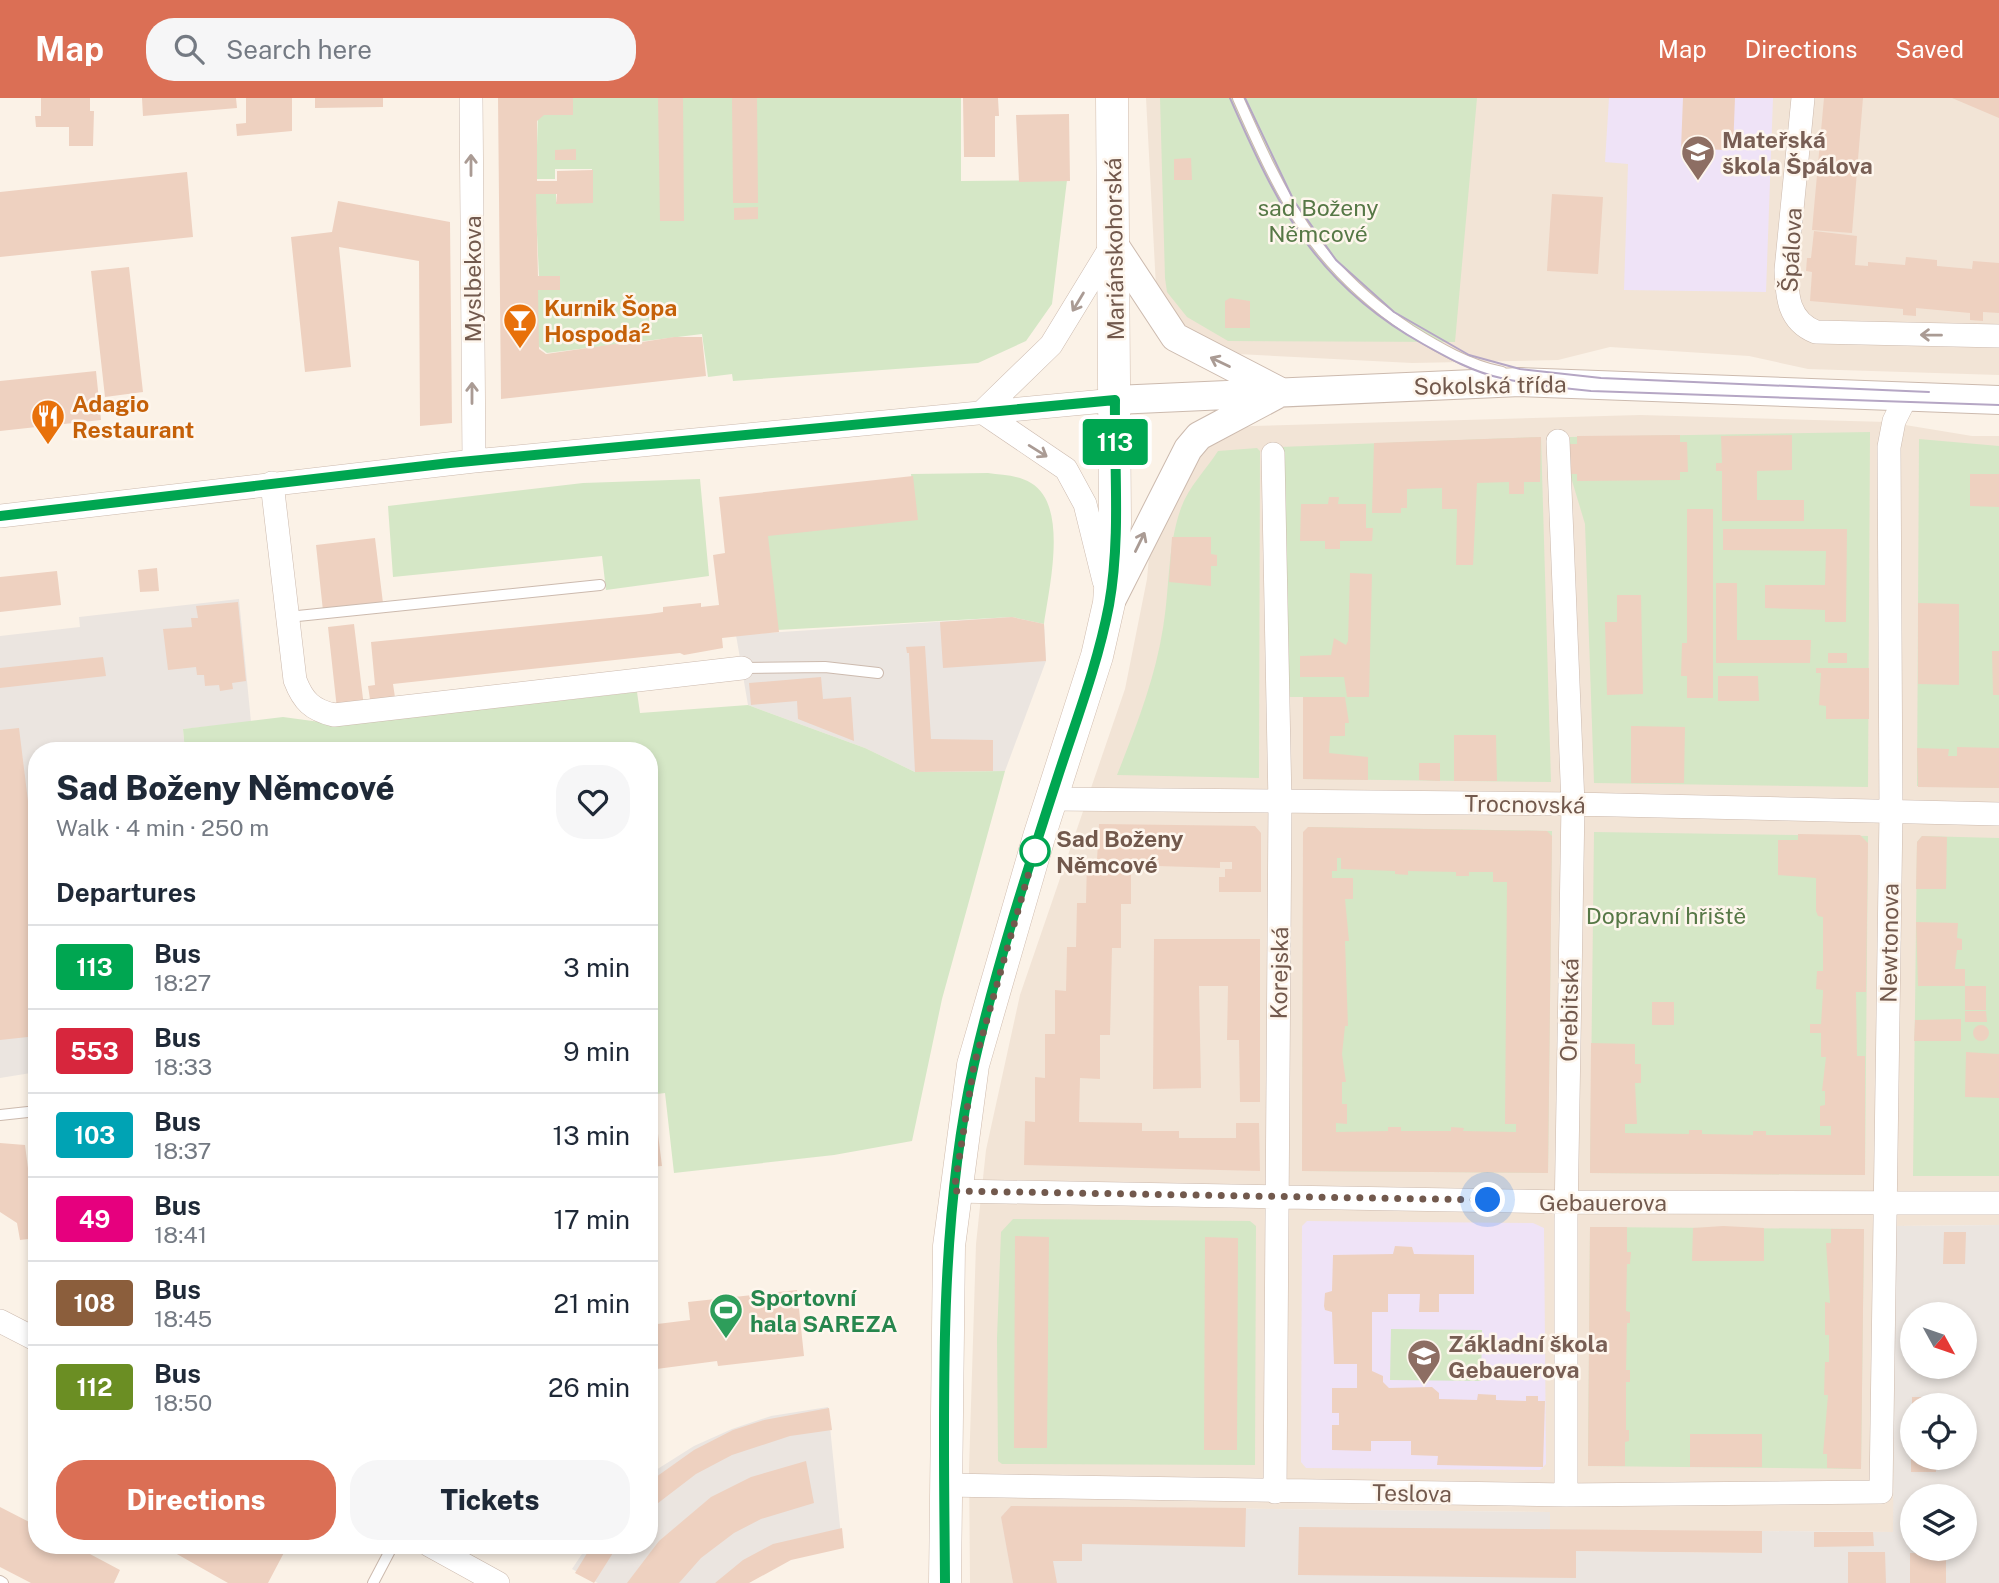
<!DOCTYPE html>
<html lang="en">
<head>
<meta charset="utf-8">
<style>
  body { margin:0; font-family:"Public Sans",sans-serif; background:#f6f6f7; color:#1f2937; height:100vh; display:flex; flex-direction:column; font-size:26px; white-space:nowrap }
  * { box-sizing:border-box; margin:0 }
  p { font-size:23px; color:#747a83 }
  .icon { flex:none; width:38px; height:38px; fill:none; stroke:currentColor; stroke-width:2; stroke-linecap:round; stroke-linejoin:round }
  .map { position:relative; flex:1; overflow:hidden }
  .drawer { position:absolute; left:28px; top:644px; width:630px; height:812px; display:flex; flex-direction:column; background:#fff; border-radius:28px; box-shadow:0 4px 10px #0003 }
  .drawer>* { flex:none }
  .badge { padding:0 14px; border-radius:5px; font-size:24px; line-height:46px }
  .needle { width:46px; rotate:130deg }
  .tools { position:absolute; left:1900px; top:1204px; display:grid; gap:14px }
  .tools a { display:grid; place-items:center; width:77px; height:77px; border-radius:50%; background:#fff; box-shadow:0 4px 10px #0003; font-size:35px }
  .you { position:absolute; width:35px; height:35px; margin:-18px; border:5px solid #fff; border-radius:50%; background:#1a73e8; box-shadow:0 0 0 10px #1a73e833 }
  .map>.badge { position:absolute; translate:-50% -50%; box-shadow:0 0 0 4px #fff }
  h2 { padding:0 28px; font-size:26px; line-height:63px }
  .round { display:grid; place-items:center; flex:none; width:74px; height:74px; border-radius:28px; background:#f6f6f7 }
  .summary { display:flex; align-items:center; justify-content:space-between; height:119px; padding:0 28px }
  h1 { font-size:33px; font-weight:800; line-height:52px }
  .primary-button { display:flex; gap:14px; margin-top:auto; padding:14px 28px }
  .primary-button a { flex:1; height:80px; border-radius:28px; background:#db6f55; color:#fff; font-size:28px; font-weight:800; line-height:80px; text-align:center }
  .primary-button a+a { background:#f6f6f7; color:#1f2937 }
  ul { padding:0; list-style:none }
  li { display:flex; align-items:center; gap:21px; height:84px; padding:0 28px; border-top:2px solid #e0e1e3 }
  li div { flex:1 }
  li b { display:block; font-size:26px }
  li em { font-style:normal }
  li .badge { min-width:77px; font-weight:700; text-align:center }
  header { display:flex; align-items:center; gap:42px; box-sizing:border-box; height:98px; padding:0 35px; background:#db6f55; color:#fff }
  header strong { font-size:33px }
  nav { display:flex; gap:38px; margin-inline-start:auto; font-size:24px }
  .search { width:490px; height:63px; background:#f6f6f7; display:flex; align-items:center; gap:18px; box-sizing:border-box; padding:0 24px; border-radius:28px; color:#747a83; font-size:26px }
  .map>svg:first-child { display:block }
</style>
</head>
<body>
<header>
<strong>Map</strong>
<div class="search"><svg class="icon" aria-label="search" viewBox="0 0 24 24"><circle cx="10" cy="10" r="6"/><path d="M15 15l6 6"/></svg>Search here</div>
<nav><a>Map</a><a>Directions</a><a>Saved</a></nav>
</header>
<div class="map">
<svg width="1999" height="1485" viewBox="0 0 1999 1485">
  <rect width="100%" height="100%" fill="#fbf2e7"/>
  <path fill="#f2e4d6" d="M1146,0H1999V277L1808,271L1749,258L1610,249L1558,262L1412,265L1237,256L1194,241L1156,189Z
    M1640,317L1887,324L1972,338H1999V1127L1896,1128L1894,1434L1762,1433V1455L1576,1453L1549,1432V1414L1012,1408L1002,1419L1013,1485H970L969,1371L976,1146L986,1052L1020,897L1125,591L1147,481L1151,436L1184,366L1219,334L1252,328Z"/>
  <path fill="#ebe5e0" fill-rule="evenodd" d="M239,501L251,624L183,631L185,653H37V974L0,980V538L80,529L79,519Z
    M1012,519L1044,526L1046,563L1005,673L915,674L865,650L748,607L736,537Z
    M1999,1127V1485H1013L1001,1419L1011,1408L1550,1414V1432L1576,1431V1453L1761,1455L1762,1433L1893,1434L1896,1128ZM1913,1216H1965V1269H1913ZM1913,1307H1965V1360H1913ZM1913,1398H1965V1451H1913Z
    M828,1309L842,1448L791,1459L742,1485H598L572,1471L588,1447H649V1378L656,1372L694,1348L732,1331L771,1318Z"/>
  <path fill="#efe3f7" d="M1609,0H1773L1766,194L1624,192L1628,66L1605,64Z
    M1307,1123L1533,1125L1544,1130L1546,1366L1540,1372L1306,1370L1301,1364L1302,1128Z"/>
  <path fill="#d5e7c6" d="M572,0H961V83L1067,82L1052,206L1026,243L978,265L733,283L732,276L708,279L702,236L547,255L538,248L536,191L558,178H539L535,94H556V104H592V71H555V81H536L538,14Z
    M1160,0H1477L1455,244L1228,243L1187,219L1167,194L1165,180Z
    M1870,334L1868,689L1594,685L1585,426L1570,376V339Z
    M1541,339L1551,684L1303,681V599H1282L1280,349Z
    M1919,341L1999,348V690L1917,688Z
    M1257,350L1260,353L1259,680L1117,677C1136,629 1155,581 1163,530C1170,490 1167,449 1181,410C1189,388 1206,372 1218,353Z
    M988,375C1002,377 1019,377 1031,385C1069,407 1049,490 1044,526L1012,519L777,532L767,437L916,419L911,376Z
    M700,381L709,478L606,492L602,458L393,479L388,408L583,385Z
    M637,594L640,615L748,607L865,650L915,674L1005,673L942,901L912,1043L834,1057L674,1075L665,995L649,997V653H185L183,631L283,619L342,627Z
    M1308,729L1552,733L1548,1075L1302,1073L1303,784Z
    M1594,734L1868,738L1865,1077L1590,1075Z
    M1922,738L1999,740V1078H1913L1917,744Z
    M1013,1121L1250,1123L1256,1128L1255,1367L1002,1366L998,1363L997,1240L1001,1134Z
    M1590,1129L1864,1131L1861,1371L1588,1368Z
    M1391,1231L1482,1232L1481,1283L1390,1282Z"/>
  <path fill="#eed1c0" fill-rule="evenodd" d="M41,0H90V13H94L93,48H69V29H36L35,18H41Z
    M142,0H236L237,10L143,18Z
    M246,0H292V33L237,38L236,26L246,25Z
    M315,0H383V9L315,10Z
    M498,0H573V17H544L537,23V83H557V73L593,72V105L556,106L557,96H536L538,178H560V192H538L539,251L546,256L615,246L623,247L674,239H702L706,278L501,301Z
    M658,0H683L684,123H660Z
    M732,0H757L758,105H733Z
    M963,0H998L999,18H995V59H964Z
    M1683,0H1735L1733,52L1681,51Z
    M1824,0H1863L1852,135L1812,132Z
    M1952,0H1999V20L1959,3Z
    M1069,16L1070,83L1019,84L1016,17Z
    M576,51V62H555V52Z
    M1191,60L1192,82H1174V61Z
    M187,74L193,139L0,159V94Z
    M1552,96L1603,99L1598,176L1547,173Z
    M338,103L450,124L452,325L420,328L419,163L339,149L351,269L305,274L291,139L332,134Z
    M758,109V121L734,122V110Z
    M1814,133L1857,138L1855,167L1868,168V164L1905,167L1906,159L1937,162V168L1972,171L1973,163L1999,165V215L1983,214V223L1970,222V215L1916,210V218L1903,217V211L1810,203L1812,174L1806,173L1807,160H1811Z
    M129,169L143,294L105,299L91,173Z
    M1230,200L1250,203V230H1225V203Z
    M96,273L101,322L0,333V283Z
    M1680,337V344H1687L1688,374H1680V382L1577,383V376H1570L1569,346H1577V338Z
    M1792,337V372L1757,373V402H1804V423H1722V373H1716V365H1722L1721,338Z
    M1541,339L1540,384H1524V396H1509V384L1477,385L1473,467H1456L1457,411H1442V390L1407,391V410H1401V415H1372L1374,345Z
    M1970,376H1999V409L1970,408Z
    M913,378L918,422L768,438L779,534L722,540L723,550L684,557L680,555L393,586L396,606L371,608L368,588L375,587L371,544L649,516L663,514V509L701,505V509L719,507L713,457L725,455L719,399Z
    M1329,399H1339L1338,406H1366V430H1373L1372,443H1340V451H1325V443H1300L1301,406H1328Z
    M1687,411H1713V600H1687V578H1681L1682,545H1687Z
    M1723,431H1847L1846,524H1825V512L1765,510V487H1825L1826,453L1723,452Z
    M1172,439H1211V456L1217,457V468H1211V488L1169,484Z
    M375,440L383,505L323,513L316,447Z
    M157,470L159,493L140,494L138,472Z
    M57,473L61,507L0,514V479Z
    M1350,475L1372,476L1369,599H1347L1344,579H1300V558L1331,557L1334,540L1346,547L1348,543Z
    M1716,485H1737V542H1811L1810,565H1716Z
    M1617,497H1641L1643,596L1607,597L1605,524H1617Z
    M238,504L246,583L232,585L233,591L220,593L219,587L205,588L204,577H197L196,569L168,572L163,531L192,529L191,520H198L196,508Z
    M1918,505L1959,506V587L1918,586Z
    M1012,519L1044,526L1046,563L943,570L940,524Z
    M354,526L364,609L337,611L328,529Z
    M925,548L931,641L993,642V673L915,674L909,555H907L906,549Z
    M1992,553H1999V597H1993Z
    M1828,555H1847V565H1828Z
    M103,559L106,578L0,590V570Z
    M1816,570H1869V621H1826V608L1819,607L1821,575H1816Z
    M1718,578H1758L1759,603H1718Z
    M821,579L823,601L851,599L854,643L798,621L797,603L751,607L749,585Z
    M1303,599H1345L1349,625H1345V638H1330L1329,655L1368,659V682L1303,681Z
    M1631,628L1685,629L1684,685H1631Z
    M19,630L28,703H37V938L0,942V632Z
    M1454,637H1496L1497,683H1454Z
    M1957,649L1999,650V690L1918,689L1917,650L1949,651L1948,658H1957Z
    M1419,665H1440V683L1419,682Z
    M1099,726L1255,728L1261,735V794H1219V779H1225V771H1232V764H1220V770L1158,768L1159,762H1131V806H1121V850H1112L1110,937H1100V981L1080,980L1079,1024L1142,1025V1033H1179V1040H1236V1025H1259L1260,1073L1024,1067L1025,1023L1035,1024V979L1045,980V936H1055V892L1066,893L1067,849H1076L1077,805H1086L1087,762H1097Z
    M1308,729L1547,733L1552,738L1548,1075L1302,1073L1303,734ZM1337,760H1341V771L1395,773V776L1408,777V773L1456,774V778H1469V774H1493V784H1507L1505,1026H1516V1034L1463,1033L1464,1030L1451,1029V1033H1401V1029H1388V1033L1336,1034V1025L1347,1026V1006H1342V984H1346L1342,956L1345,928H1348L1345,843H1349L1345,801H1353V780H1332V773H1337Z
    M1798,736L1860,737L1868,745L1866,894H1856L1857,958H1865V1077L1590,1075L1591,945L1635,946V966H1641V985H1635L1637,1026H1625V1035L1689,1036V1032H1702V1036L1753,1037V1033H1766V1037H1831V1028H1820V1008L1825,1007V993H1822L1826,959H1821V935H1810V926H1821L1823,895V892L1816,891L1817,873H1823V819L1818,818L1816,813V780L1778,777V742H1798Z
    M1922,738L1947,739L1946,791H1916L1917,744Z
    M1916,824L1958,825L1957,840L1962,841V852H1957L1955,871H1965V888H1986V912H1965V888H1918Z
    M1154,841H1260V1004H1240L1239,942H1227L1228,888H1199L1201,990L1153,991Z
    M1652,904H1674V927H1652Z
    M1965,913H1986L1987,924H1965Z
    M1961,921V943H1914L1915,922Z
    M1973 935a8 8 0 1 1 16 0a8 8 0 1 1-16 0Z
    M1966,954L1999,956V1000L1965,999Z
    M657,1028L662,1068L649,1069V1029Z
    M0,1045L25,1047L37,1140L20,1142L17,1125L0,1114Z
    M1723,1128L1764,1130V1163H1692L1693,1130Z
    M1590,1129H1627V1154H1631L1630,1166H1627L1626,1213L1630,1214V1225H1627L1626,1272H1630V1284H1626V1332H1629V1343L1625,1344V1368H1588Z
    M1831,1131H1864L1861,1371L1827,1370V1356H1823L1828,1297H1824L1825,1264H1829V1237H1825V1204L1830,1205L1826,1145H1831Z
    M1944,1134H1966L1965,1166H1943Z
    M1015,1138L1049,1139L1047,1350H1014Z
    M1205,1139L1238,1140L1237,1352H1204Z
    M1395,1148L1412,1149L1414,1156L1474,1157V1196H1439V1214H1419L1420,1196H1388V1214H1372V1273L1383,1278V1284L1389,1290L1432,1289L1439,1295V1301L1477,1302L1478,1296L1496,1297V1302L1526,1303V1298H1538V1303H1545L1543,1369L1437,1367L1438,1358L1411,1357V1343H1371V1353L1332,1352V1327H1339V1315H1332V1290H1357V1266H1334L1332,1214L1325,1212L1324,1208L1325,1195L1332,1193L1333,1157L1393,1156Z
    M797,1192L804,1258L718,1268L717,1263L649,1272V1227L690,1222L688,1204Z
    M1912,1299H1936V1307H1912Z
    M829,1310L832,1332L790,1338L732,1357L696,1376L649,1412V1384L694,1352L733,1332L764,1322Z
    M1690,1336H1762V1369H1690Z
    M1911,1360H1936V1374H1911Z
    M806,1363L814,1405L761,1421L734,1435L701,1460L679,1485H627L659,1443L711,1399L751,1379Z
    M1011,1408L1246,1410L1245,1449L1082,1446V1463H1053L1057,1485H1013L1001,1419Z
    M0,1409L37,1428V1447H73L120,1472L114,1485H31L0,1469Z
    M1299,1429L1762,1433V1455L1576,1453V1480L1298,1477Z
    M842,1430L844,1450L791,1462L749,1485H715L743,1462L773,1446Z
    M1814,1434H1873L1874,1448L1814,1449Z
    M161,1447H288L268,1485H228Z
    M592,1447H618L594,1485L575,1475Z
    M1848,1454H1885L1886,1485H1848Z
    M1910,1455L1946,1456V1485H1910Z"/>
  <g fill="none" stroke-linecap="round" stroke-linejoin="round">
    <g stroke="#ccbaae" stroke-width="12">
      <path id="service" d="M1238,0C1283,102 1314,168 1410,232C1439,250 1468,267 1502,274
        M288,519L600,487
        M742,570L825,569L878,575
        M0,1017L37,1013
        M0,1483L3,1485
        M373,1485L393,1447"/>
    </g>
    <g stroke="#ccbaae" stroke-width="24">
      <path id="minor" d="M471,0L474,363
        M1803,0L1786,172C1787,198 1788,223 1816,234L1999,238
        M982,314L1066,371L1085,406L1104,483
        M982,314L1051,247L1112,147
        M1558,343L1573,706L1566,1121V1397
        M1273,356L1280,705L1275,1394
        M272,385L295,582C303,603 312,612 334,617L742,570
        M0,418L474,363L1115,302
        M1051,701L1573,706L1999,716
        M954,1093L1566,1104L1999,1105
        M0,1223L37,1242
        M944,1387L1566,1397L1881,1394L1891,714L1889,349L1894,323L1906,299
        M429,1447L498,1485"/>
    </g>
    <g stroke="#ccbaae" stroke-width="30">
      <path id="tertiary" d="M1113,145L1175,239L1279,293
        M1115,302L1520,284L1999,302
        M1111,503L1188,351L1199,338L1276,297"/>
    </g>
    <g stroke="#d0bcae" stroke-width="33">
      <path id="secondary" d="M945,1485L949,1148L973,967L1039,739L1097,558L1109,505L1115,426L1112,0"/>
    </g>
    <use href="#service" stroke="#fff" stroke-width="10"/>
    <use href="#minor" stroke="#fff" stroke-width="23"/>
    <use href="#tertiary" stroke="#fff" stroke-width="28"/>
    <use href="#secondary" stroke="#fff" stroke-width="32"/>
    <path stroke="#b5a6c4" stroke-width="2" d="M1230,0C1278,109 1315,186 1423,246C1448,260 1473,274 1501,280C1531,287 1561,290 1591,293L1999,307
      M1245,0L1294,103L1336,162L1394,214L1469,257L1520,271L1601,280L1929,294"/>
  </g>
  <defs><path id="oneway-shaft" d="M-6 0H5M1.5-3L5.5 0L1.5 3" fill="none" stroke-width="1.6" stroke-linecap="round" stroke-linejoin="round" transform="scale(1.75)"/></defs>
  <g stroke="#aa9b94">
    <use href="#oneway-shaft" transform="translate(471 67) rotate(-90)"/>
    <use href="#oneway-shaft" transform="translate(1078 204) rotate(121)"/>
    <use href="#oneway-shaft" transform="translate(1931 237) rotate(-179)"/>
    <use href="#oneway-shaft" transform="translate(1220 264) rotate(-154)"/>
    <use href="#oneway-shaft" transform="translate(472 295) rotate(-90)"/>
    <use href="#oneway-shaft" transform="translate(1038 353) rotate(32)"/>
    <use href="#oneway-shaft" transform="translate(1140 444) rotate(-64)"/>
  </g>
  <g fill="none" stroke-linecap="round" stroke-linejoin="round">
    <g stroke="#fff" stroke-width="16">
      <path id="line" d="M0,418L450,365L1115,302C1114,369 1121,440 1109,507C1098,565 1077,620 1059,675C1028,770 996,869 974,966C937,1128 944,1319 945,1485"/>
    </g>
    <use href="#line" stroke="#00a651" stroke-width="10"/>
    <path stroke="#72594d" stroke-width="7" stroke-dasharray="0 12.6" d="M1035,753L974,967L954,1093L1488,1102"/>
  </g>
  <defs>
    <g id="school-pin" transform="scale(1.75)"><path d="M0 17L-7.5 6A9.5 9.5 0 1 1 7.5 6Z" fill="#8d6e63" stroke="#fef6ed"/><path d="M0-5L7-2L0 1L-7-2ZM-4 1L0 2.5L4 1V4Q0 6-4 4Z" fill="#fff"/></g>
    <g id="bar-pin" transform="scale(1.75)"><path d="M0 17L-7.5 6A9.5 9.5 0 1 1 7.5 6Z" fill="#e8710a" stroke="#fef6ed"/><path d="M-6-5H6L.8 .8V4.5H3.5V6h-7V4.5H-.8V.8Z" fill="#fff"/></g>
    <g id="restaurant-pin" transform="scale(1.75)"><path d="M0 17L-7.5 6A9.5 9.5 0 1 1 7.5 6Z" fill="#e8710a" stroke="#fef6ed"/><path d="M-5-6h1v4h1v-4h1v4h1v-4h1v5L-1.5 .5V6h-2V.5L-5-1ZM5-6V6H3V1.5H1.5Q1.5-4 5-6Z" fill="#fff"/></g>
    <g id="stadium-pin" transform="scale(1.75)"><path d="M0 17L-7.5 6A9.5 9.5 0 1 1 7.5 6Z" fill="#2e9e5b" stroke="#fef6ed"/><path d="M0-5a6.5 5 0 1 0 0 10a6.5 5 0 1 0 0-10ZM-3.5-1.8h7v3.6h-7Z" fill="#fff"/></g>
  </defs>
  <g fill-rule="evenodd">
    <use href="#school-pin" x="1698" y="54"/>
    <use href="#bar-pin" x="520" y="222"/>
    <use href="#restaurant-pin" x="48" y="318"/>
    <use href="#stadium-pin" x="726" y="1212"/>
    <use href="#school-pin" x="1424" y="1258"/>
  </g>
  <circle fill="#fff" stroke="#00a651" stroke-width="3.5" cx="1035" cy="753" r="14"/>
  <g text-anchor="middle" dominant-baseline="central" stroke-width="5" stroke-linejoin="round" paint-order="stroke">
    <g font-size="23" font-weight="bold" fill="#785e54" stroke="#fef6ed" text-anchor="start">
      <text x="1722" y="41">Mateřská<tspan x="1722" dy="26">škola Špálova</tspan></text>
      <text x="1448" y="1245">Základní škola<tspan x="1448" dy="26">Gebauerova</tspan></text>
    </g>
    <g font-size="23" fill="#567846" stroke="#fef6ed">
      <text x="1318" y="109">sad Boženy<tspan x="1318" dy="26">Němcové</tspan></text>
      <text x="1666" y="817">Dopravní hřiště</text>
    </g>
    <g font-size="23" fill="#72594d" stroke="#fef6ed">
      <text transform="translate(1114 151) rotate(-91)">Mariánskohorská</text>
      <text transform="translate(1791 152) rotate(-87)">Špálova</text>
      <text transform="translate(472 181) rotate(-90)">Myslbekova</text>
      <text transform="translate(1490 287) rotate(-1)">Sokolská třída</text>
      <text transform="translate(1525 706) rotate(1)">Trocnovská</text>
      <text transform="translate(1889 845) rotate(-89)">Newtonova</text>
      <text transform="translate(1279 875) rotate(-89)">Korejská</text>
      <text transform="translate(1569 912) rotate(-89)">Orebitská</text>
      <text x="1603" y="1104">Gebauerova</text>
      <text transform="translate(1412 1395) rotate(1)">Teslova</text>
    </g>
    <g font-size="23" font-weight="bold" fill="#c56008" stroke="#fef6ed" text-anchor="start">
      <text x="544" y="209">Kurnik Šopa<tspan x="544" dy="26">Hospoda²</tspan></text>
      <text x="72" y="305">Adagio<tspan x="72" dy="26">Restaurant</tspan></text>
    </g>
    <g font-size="23" font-weight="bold" fill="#72594d" stroke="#fef6ed" text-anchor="start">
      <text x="1056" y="740">Sad Boženy<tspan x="1056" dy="26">Němcové</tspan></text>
    </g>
    <g font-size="23" font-weight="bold" fill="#27864d" stroke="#fef6ed" text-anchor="start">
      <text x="750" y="1199">Sportovní<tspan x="750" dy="26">hala SAREZA</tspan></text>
    </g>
  </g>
</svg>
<div class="tools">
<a><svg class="needle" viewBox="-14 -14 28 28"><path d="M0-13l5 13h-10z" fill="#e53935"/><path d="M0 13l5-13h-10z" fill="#747a83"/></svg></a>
<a><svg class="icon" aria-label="locate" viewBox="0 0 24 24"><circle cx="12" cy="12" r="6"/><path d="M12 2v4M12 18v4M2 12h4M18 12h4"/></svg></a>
<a><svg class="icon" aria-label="layers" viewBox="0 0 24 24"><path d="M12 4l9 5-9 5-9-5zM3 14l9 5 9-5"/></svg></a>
</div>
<div class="you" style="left:1488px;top:1102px"></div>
<b class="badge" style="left:1115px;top:344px;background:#00a651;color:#fff">113</b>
<section class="drawer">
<div class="summary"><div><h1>Sad Boženy Němcové</h1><p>Walk · 4 min · 250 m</p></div><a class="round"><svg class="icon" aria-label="heart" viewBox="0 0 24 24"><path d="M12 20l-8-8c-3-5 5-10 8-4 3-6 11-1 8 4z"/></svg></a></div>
<h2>Departures</h2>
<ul>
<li><span class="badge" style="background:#00a651;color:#fff">113</span><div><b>Bus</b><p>18:27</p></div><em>3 min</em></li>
<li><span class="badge" style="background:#d7263d;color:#fff">553</span><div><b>Bus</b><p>18:33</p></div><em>9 min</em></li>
<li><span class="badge" style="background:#00a3b4;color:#fff">103</span><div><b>Bus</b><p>18:37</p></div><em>13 min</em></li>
<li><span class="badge" style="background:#e6007e;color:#fff">49</span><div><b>Bus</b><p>18:41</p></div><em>17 min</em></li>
<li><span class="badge" style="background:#8b5e3c;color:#fff">108</span><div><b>Bus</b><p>18:45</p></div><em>21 min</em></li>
<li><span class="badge" style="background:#6b8e23;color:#fff">112</span><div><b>Bus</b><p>18:50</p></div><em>26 min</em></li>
</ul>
<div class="primary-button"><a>Directions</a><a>Tickets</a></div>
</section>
</div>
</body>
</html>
